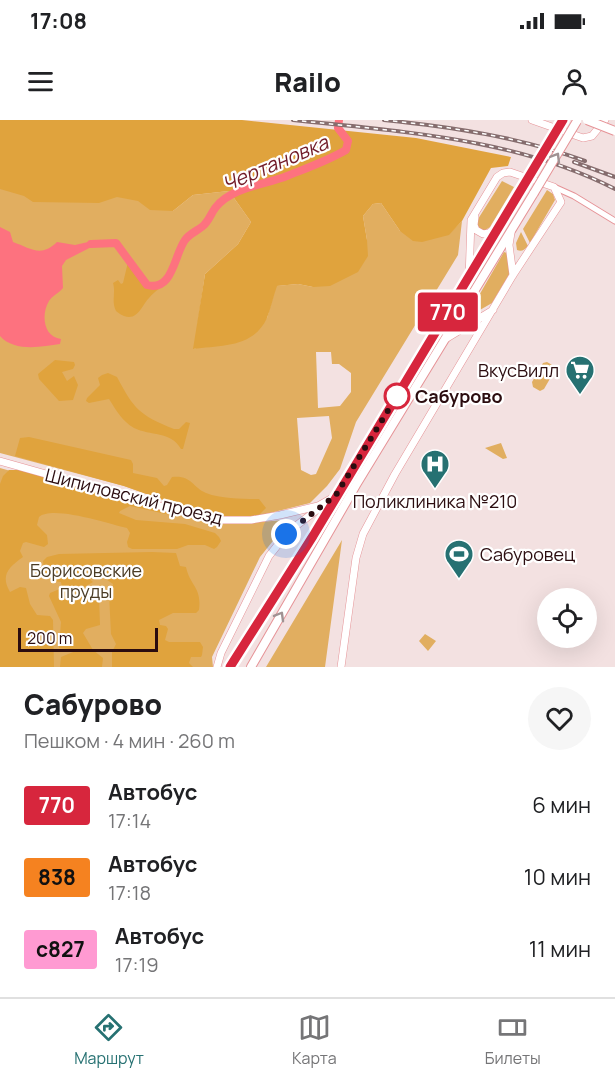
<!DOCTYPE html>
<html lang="ru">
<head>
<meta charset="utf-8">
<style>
  body { margin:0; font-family:Manrope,sans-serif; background:#f6f6f6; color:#202124; height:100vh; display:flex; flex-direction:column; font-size:22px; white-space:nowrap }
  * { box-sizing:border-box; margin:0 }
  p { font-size:20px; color:#757577 }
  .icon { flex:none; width:33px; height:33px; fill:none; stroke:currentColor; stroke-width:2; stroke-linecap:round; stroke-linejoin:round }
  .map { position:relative; height:547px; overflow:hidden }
  .sheet { display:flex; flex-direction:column; background:#fff; flex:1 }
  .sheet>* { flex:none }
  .badge { padding:0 12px; border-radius:4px; font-size:21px; line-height:39px }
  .tools { position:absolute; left:537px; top:468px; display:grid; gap:12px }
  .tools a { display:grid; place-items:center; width:60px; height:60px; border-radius:50%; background:#fff; box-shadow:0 6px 24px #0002; font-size:30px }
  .scale { position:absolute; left:18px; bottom:15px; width:140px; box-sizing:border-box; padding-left:6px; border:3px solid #2b0c0f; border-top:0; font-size:16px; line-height:21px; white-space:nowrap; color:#2b0c0f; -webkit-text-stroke:4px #fff; paint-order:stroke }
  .you { position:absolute; width:30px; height:30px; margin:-15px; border:4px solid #fff; border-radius:50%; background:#1a73e8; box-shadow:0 0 0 9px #1a73e833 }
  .map>.badge { position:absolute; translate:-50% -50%; box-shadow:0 0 0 3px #fff }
  .round { display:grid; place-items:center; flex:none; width:63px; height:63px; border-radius:32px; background:#f6f6f6 }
  .overview { display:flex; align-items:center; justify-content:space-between; height:102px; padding:0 24px }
  h1 { font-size:28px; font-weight:800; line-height:45px }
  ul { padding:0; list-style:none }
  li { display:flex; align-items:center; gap:18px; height:72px; padding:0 24px }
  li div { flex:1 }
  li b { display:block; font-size:22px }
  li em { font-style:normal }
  li .badge { min-width:66px; font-weight:700; text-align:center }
  .status { display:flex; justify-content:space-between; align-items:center; height:42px; padding:0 30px; background:#fff; direction:ltr }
  .status svg { height:16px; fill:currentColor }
  header { display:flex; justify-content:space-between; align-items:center; height:78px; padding:0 24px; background:#fff; font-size:27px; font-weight:800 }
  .tab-bar { display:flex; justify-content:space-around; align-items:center; height:84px; border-top:2px solid #e0e0e0; background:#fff; font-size:16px; color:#757577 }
  .tab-bar a { display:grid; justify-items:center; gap:3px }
  .tab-bar .on { color:#267172 }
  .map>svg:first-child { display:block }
</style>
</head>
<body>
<div class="status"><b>17:08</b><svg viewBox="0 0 49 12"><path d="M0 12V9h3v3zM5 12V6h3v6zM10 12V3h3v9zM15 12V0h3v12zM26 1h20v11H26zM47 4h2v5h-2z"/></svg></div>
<header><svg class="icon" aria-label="menu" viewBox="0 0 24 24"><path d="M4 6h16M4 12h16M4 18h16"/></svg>Railo<svg class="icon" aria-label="person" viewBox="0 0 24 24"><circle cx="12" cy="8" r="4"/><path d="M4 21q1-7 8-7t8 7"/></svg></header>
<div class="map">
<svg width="615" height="547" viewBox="0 0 615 547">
  <rect width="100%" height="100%" fill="#f3e1e1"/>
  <path fill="#e1ae60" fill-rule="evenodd" d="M0,0L173,91L193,75L229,71L251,102L238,124L205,154L194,229L267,198L276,166L298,164L313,167L367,120L363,96L373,84L381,83L400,111L448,115L462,101L458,135L356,302L340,349L327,366L310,383L258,396L203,394L124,366L0,333ZM316,232H331L332,244H339L351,253V272L340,286L318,288ZM329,296L332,318L316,354L311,355L301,350L297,298Z
    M502,61L514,67L490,107L484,111L478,108V99Z
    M547,70L553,74L555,80L530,123L523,109Z
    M521,112L528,126C524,130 522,132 517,130L516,123Z
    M504,132L507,133L510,153L492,183L466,198Z
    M547,242L554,246L555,250L544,269L540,271L533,267L532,262L543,243Z
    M501,323L507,338L503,339L485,328Z
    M0,348L39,359L201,400L238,404L284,400L285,406L260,437L212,537L213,547H0Z
    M342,420L325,547H266Z
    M425,514L436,521L428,531L419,521Z"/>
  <path fill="#e0a33d" d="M0,0H242L416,18L511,37L508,46L491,48L462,101L449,115L422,122L413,121L400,111L381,83L373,84L363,96L367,120L368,136L358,152L330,166L313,167L298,164L277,166C273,177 271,188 267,198C253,228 222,225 193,229L205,154L238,124L251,102L229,71L193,75L173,91L150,90L138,81L117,77L99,83L33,82L24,76L0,69Z
    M128,142H131L147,165L151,166L160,163V168C156,171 152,174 149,178C142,185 138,201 124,196C123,196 117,192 116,191C111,181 116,173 113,163L118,160L121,164L123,163Z
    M55,240L74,242L75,245L73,249L62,252L67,261L74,256L78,265L73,280L59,281L39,259L38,254Z
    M108,253L117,257C134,289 139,295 174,309H179L186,302L190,303L183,329H181C171,311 150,316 134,308C122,301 116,290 109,279L89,283L86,281L87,278L100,265L98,258L102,255Z
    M29,317L131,340L133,344V353L157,358L164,366L167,365L172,357C192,355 192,367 206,373C222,379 242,379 259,379L266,388L258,396L236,397L203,394L124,366L15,336L20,318Z
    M9,350H24L51,360L177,392V396H175L130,386L120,391L119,393L136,400L185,404L215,413L219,417L221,421L217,427L214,429L205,425H188L177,429H132L128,427L127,422L130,413L127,408C108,404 53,385 39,397L37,405L47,415L48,424L44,427L26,422L23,423L20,431L23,437C9,447 0,455 10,472L20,467L26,468L30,484L37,495L50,496L53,500L54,547H0V364L3,356Z
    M152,432L176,433L180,446L186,447C190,466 202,467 199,490L196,493H173L159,500L160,505L166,506L168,509L165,520L169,522H200L203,527L202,535L201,537H191L189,543L193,547H112V532L116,524L111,514L109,474L113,471V464L91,449L86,450L85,455L93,462L72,474V477L80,480L83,472H96L99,476L100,505L86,509L83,513L93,530L103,538L102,547H60L61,537L78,530L59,528L61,502L49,476L50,473L62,468L61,462L53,461L45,455L43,441L47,437L59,434Z"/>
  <path fill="#fd727f" d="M0,107L10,112L13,122C30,128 41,138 57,122L75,125L88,122H101L66,140L62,146L63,168C59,173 52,176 49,181C41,194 43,217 61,219L60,224C41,227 14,232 0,216Z"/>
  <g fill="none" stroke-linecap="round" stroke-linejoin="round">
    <path stroke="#fd727f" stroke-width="8" d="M91,124L116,123L147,165C173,172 174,135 185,120C189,114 197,111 203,106C209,101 211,93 216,87C232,67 264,65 287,56C307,48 327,41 346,30L348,21L338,8L339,0"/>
    <g stroke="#e69397" stroke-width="7">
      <path id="minor" d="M554,67L574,76L615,101"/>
    </g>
    <g stroke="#e69397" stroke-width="8">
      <path id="secondary" d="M532,0L583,18L592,16L605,0
        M475,97L474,105L476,110L483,114L489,113L499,105
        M511,113L509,125L513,155
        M447,218L493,190
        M0,341L167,388L223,400H251L280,395L318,386L334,377
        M217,547L221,533L269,436L288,412L322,386
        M341,547L356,438L363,414L395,354L513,155L561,82L554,67L510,52L503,53L497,57L471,100L469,159"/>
    </g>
    <g stroke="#e69397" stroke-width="10">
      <path id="primary" d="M230,547L313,415L522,70
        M251,547L356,365L534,73"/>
    </g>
    <use href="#minor" stroke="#fff" stroke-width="5"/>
    <use href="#secondary" stroke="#fff" stroke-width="7"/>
    <use href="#primary" stroke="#fff" stroke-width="8"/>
    <g stroke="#866d6e" stroke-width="4">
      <path id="rail" d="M293,0C403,12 515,18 615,69
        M384,0C452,7 520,17 585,41
        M574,42L615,57"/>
    </g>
    <use href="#rail" stroke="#fff" stroke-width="1.5" stroke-dasharray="4.5" stroke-linecap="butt"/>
    <g stroke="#e69397" stroke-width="10" stroke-linecap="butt">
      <path id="primary-bridge" d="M587,0L615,11
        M522,70L563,0
        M534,73L577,1"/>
    </g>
    <use href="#primary-bridge" stroke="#fff" stroke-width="8"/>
  </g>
  <defs><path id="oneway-chevron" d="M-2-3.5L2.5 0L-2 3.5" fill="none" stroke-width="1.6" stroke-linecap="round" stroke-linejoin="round" transform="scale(1.5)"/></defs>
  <g stroke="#a09293">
    <use href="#oneway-chevron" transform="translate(556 37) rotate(-59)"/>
    <use href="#oneway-chevron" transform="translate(280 496) rotate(-60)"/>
  </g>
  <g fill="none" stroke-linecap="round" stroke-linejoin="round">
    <g stroke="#fff" stroke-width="14">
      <path id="line" d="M230,547L313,416L563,0"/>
    </g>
    <use href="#line" stroke="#d7263d" stroke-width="9"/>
    <path stroke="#2b0c0f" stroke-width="6" stroke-dasharray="0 10.8" d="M286,414L336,375L397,276"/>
  </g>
  <defs>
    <g id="supermarket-pin" transform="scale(1.5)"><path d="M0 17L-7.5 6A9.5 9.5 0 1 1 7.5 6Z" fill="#267172" stroke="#fff"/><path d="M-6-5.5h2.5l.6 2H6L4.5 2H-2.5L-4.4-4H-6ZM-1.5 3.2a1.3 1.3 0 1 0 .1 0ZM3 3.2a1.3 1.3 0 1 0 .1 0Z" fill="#fff"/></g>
    <g id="hospital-pin" transform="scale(1.5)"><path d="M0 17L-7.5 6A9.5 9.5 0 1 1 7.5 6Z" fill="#267172" stroke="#fff"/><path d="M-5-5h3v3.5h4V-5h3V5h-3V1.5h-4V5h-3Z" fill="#fff"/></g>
    <g id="stadium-pin" transform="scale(1.5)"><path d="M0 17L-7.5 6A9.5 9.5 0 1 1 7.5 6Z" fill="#267172" stroke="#fff"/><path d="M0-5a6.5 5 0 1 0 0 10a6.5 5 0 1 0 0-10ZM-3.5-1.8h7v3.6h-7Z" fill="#fff"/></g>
  </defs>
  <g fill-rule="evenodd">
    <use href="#supermarket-pin" x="580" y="250"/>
    <use href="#hospital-pin" x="435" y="344"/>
    <use href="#stadium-pin" x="459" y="434"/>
  </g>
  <circle fill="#fff" stroke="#d7263d" stroke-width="3" cx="397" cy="276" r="12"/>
  <g text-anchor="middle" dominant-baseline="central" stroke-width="4.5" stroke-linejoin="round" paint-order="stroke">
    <g font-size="18" fill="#2b0c0f" stroke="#fff" text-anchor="end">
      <text x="559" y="250">ВкусВилл</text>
      <text x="435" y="381" text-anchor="middle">Поликлиника №210</text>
      <text x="480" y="434" text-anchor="start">Сабуровец</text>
    </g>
    <g font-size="18" font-weight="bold" fill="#2b0c0f" stroke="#fff" text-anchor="start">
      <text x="415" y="276">Сабурово</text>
    </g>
    <g font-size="18" fill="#2b0c0f" stroke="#fff">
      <text transform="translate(134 376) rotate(14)">Шипиловский проезд</text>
    </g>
    <g font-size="18" fill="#4b3c26" stroke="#fff">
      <text x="86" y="450">Борисовские<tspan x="86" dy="21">пруды</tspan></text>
    </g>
    <g font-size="20" font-style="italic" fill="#711b28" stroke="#fff">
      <text transform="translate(275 43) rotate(-23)">Чертановка</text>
    </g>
  </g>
</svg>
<div class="tools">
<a><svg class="icon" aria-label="locate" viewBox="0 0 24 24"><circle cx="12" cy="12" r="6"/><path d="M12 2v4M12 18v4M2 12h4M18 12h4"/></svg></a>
</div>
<div class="scale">200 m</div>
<div class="you" style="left:286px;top:414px"></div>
<b class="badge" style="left:448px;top:192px;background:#d7263d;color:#fff">770</b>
</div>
<section class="sheet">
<div class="overview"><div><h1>Сабурово</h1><p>Пешком · 4 мин · 260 m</p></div><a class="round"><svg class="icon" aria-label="heart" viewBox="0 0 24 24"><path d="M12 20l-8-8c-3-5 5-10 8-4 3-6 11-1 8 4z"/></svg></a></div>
<ul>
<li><span class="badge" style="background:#d7263d;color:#fff">770</span><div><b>Автобус</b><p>17:14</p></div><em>6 мин</em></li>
<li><span class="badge" style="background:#f58220;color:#111">838</span><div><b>Автобус</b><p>17:18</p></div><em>10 мин</em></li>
<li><span class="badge" style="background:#ff9ad2;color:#111">с827</span><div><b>Автобус</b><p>17:19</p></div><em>11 мин</em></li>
</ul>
</section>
<nav class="tab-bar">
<a class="on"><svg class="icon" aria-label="directions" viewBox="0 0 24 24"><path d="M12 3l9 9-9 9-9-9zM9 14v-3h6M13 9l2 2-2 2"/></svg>Маршрут</a>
<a><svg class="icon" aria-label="map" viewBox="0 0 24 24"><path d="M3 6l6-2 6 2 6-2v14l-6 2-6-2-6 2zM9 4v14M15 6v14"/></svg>Карта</a>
<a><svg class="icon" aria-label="tickets" viewBox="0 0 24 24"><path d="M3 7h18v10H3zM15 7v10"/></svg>Билеты</a>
</nav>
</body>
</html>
